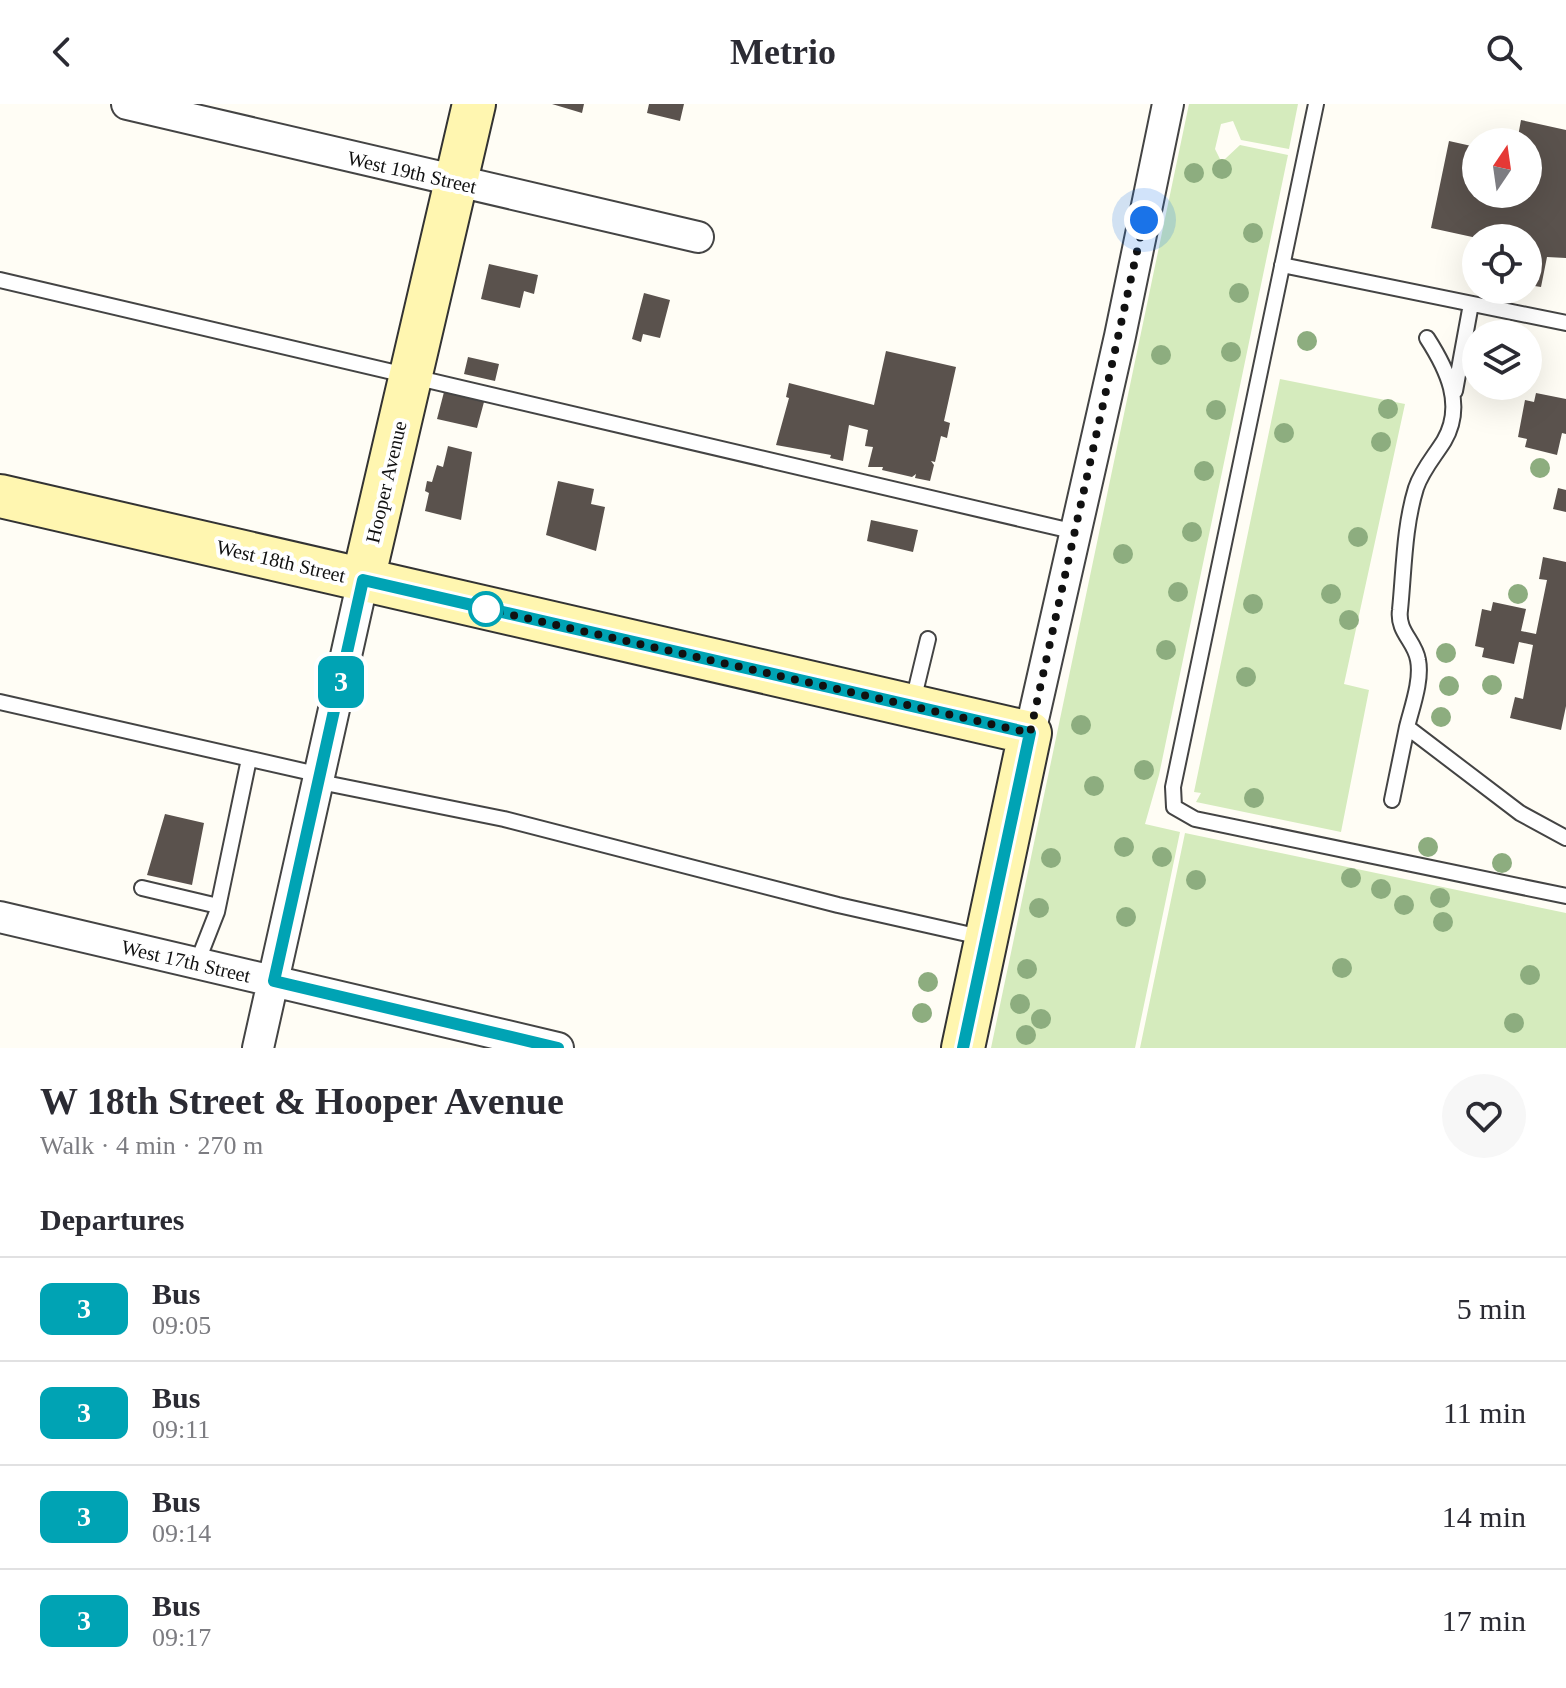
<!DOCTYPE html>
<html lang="en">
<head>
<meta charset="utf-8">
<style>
  body { margin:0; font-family:"Times New Roman",serif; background:#f7f7f7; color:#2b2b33; height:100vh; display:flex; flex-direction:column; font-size:30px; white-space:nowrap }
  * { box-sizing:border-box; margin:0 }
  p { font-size:26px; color:#7c7c81 }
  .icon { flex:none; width:44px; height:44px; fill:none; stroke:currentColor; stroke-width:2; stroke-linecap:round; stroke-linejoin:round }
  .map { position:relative; height:944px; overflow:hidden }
  .panel { display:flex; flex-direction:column; background:#fff; flex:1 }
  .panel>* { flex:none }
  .badge { padding:0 16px; border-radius:12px; font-size:28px; line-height:52px }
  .needle { width:52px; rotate:13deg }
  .buttons { position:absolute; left:1462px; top:24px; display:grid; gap:16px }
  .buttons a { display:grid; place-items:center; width:80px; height:80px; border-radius:50%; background:#fff; box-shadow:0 8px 32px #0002; font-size:40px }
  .you { position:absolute; width:40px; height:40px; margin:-20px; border:6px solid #fff; border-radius:50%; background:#1a73e8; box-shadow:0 0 0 12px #1a73e833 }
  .map>.badge { position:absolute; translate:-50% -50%; box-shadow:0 0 0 4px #fff }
  h2 { padding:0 40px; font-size:30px; line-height:72px }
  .round { display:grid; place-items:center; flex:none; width:84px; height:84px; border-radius:42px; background:#f7f7f7 }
  .head { display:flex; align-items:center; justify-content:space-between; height:136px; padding:0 40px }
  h1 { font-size:38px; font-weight:800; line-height:60px }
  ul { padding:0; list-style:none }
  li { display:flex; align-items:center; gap:24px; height:104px; padding:0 40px; border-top:2px solid #e1e1e2 }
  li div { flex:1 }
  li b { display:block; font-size:30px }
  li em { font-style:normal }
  li .badge { min-width:88px; font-weight:700; text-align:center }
  header { display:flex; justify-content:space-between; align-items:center; height:104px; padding:0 40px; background:#fff; font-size:36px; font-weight:800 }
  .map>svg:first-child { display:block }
</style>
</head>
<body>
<header><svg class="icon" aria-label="back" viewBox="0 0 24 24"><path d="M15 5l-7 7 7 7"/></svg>Metrio<svg class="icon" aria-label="search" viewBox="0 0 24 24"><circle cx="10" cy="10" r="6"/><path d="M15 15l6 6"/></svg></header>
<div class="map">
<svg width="1566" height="944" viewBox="0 0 1566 944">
  <rect width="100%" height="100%" fill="#fffdf5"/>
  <path fill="#d5ebbd" d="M1189,0H1298L1289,45L1241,36L1233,17L1221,20L1215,45L1220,55H1225L1240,41L1288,51L1159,671L1145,720L1180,728L1135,944H991Z
    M1280,275L1405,300L1344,580L1369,586L1341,728L1196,698L1201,689L1194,688Z
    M1185,729L1566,809V944H1140Z"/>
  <path fill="#5a524d" d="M552,0H584L582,9Z
    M649,0H684L680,17L647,9Z
    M1521,16L1566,26V154L1547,153L1541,183L1528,181V134H1477L1431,124L1449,37L1476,43V90H1528V38H1517Z
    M489,160L538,171L534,190L524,187L520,204L481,195Z
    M644,189L670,196L660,234L643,230L641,238L632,235Z
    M886,247L956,263L944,317L950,319L947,334L941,332L935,358L931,357L934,361L930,377L915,374L916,370L912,373L882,366L883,363H868L873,343L865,342L868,326L849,321L843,357L830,354L831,351L776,341L789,294L786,293L789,279L874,301Z
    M468,253L499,260L495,277L464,270Z
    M444,288L484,298L477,324L437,315Z
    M1536,289L1566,295V330L1562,329L1557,351L1525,343L1527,335L1518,333L1525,296L1534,298Z
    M448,342L472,348L461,416L425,407L429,389L425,387L427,377L432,378L437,361L443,363Z
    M558,377L594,385L591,400L605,403L596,447L546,431Z
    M1558,384L1566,386V408L1553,405Z
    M871,416L918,426L913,448L867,437Z
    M1543,453L1566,458V602L1561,626L1510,614L1515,593L1523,595L1533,541L1519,538L1514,560L1482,553L1484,544L1475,542L1482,505L1491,507L1493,498L1526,505L1521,527L1536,530L1547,476L1539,475Z
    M165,710L204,719L192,781L147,771Z"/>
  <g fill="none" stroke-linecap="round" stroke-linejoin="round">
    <g stroke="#444" stroke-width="18">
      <path id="lane" d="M1316,0L1173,683L1174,703L1195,715L1566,792
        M1282,161L1566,219
        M0,176L1076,428
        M1427,234C1447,265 1465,301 1444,337C1434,353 1422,366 1416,384C1404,423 1404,466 1400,506C1397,528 1415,537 1418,556C1422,576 1412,603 1407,623L1520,709L1566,734
        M1455,287L1471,200
        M913,597L928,535
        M0,598L321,671
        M320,678L504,715L838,801L985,834
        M1392,696L1407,623
        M142,784L218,802
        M197,859L217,808L249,655"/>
    </g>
    <g stroke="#444" stroke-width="34">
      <path id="street" d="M127,0L698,133
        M1030,629L1120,232L1168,0
        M0,813L558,944
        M258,944L363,476"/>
    </g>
    <g stroke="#333" stroke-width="46">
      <path id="secondary" d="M0,392L1030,629L963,944
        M363,476L474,0"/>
    </g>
    <use href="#lane" stroke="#fff" stroke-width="14"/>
    <use href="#street" stroke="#fff" stroke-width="30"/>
    <use href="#secondary" stroke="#fff6b0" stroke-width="42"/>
  </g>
  <g fill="#8dad7f">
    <circle cx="1222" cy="65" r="10"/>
    <circle cx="1194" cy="69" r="10"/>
    <circle cx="1253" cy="129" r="10"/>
    <circle cx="1239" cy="189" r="10"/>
    <circle cx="1307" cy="237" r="10"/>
    <circle cx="1231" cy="248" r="10"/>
    <circle cx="1161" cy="251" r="10"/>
    <circle cx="1388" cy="305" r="10"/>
    <circle cx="1216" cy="306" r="10"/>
    <circle cx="1284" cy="329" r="10"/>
    <circle cx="1381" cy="338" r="10"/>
    <circle cx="1540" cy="364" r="10"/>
    <circle cx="1204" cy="367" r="10"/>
    <circle cx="1192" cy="428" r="10"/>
    <circle cx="1358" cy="433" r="10"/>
    <circle cx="1123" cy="450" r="10"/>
    <circle cx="1178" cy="488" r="10"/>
    <circle cx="1331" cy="490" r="10"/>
    <circle cx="1518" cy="490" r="10"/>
    <circle cx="1253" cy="500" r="10"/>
    <circle cx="1349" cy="516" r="10"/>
    <circle cx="1166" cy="546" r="10"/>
    <circle cx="1446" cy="549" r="10"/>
    <circle cx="1246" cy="573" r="10"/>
    <circle cx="1492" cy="581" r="10"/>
    <circle cx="1449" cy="582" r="10"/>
    <circle cx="1441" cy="613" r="10"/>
    <circle cx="1081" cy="621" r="10"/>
    <circle cx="1144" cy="666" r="10"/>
    <circle cx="1094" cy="682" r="10"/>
    <circle cx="1254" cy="694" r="10"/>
    <circle cx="1124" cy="743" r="10"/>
    <circle cx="1428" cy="743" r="10"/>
    <circle cx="1162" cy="753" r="10"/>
    <circle cx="1051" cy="754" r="10"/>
    <circle cx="1502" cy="759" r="10"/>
    <circle cx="1351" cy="774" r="10"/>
    <circle cx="1196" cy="776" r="10"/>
    <circle cx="1381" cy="785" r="10"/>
    <circle cx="1440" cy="794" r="10"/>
    <circle cx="1404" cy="801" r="10"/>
    <circle cx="1039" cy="804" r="10"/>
    <circle cx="1126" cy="813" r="10"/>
    <circle cx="1443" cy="818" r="10"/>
    <circle cx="1342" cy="864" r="10"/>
    <circle cx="1027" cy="865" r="10"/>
    <circle cx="1530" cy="871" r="10"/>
    <circle cx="928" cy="878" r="10"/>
    <circle cx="1020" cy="900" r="10"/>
    <circle cx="922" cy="909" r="10"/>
    <circle cx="1041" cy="915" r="10"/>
    <circle cx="1514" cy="919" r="10"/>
    <circle cx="1026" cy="931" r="10"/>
  </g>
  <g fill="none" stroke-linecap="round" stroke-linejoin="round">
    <g stroke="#fff" stroke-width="18">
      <path id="line" d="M558,944L274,877L363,476L1030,629L963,944"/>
    </g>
    <use href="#line" stroke="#00a3b4" stroke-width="12"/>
    <path stroke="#111" stroke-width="8" stroke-dasharray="0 14.4" d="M486,505L1030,629L1144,116"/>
  </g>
  <circle fill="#fff" stroke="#00a3b4" stroke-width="4" cx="486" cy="505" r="16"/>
  <g text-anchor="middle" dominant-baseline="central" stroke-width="8" stroke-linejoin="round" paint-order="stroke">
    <g font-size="20" fill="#111" stroke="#fff">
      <text transform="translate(412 68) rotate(13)">West 19th Street</text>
      <text transform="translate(386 378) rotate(-77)">Hooper Avenue</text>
      <text transform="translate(281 457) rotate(13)">West 18th Street</text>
      <text transform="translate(186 857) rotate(13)">West 17th Street</text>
    </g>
  </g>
</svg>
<div class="buttons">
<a><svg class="needle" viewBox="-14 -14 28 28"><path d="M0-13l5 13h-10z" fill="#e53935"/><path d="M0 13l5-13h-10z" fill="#7c7c81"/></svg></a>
<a><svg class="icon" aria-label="locate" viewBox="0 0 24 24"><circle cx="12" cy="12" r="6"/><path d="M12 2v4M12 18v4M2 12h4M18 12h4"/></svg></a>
<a><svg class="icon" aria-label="layers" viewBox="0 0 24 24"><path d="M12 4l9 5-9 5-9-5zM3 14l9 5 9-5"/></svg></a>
</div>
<div class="you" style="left:1144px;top:116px"></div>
<b class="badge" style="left:341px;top:578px;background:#00a3b4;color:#fff">3</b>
</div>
<section class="panel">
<div class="head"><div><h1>W 18th Street &amp; Hooper Avenue</h1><p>Walk · 4 min · 270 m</p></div><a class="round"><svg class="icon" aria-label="heart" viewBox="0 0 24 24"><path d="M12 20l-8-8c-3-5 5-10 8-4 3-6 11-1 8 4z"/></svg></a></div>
<h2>Departures</h2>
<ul>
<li><span class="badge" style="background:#00a3b4;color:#fff">3</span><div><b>Bus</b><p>09:05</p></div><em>5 min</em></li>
<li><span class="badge" style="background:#00a3b4;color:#fff">3</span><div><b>Bus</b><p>09:11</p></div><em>11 min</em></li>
<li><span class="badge" style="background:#00a3b4;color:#fff">3</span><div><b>Bus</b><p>09:14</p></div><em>14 min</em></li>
<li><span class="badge" style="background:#00a3b4;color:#fff">3</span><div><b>Bus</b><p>09:17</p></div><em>17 min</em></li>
</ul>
</section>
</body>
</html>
